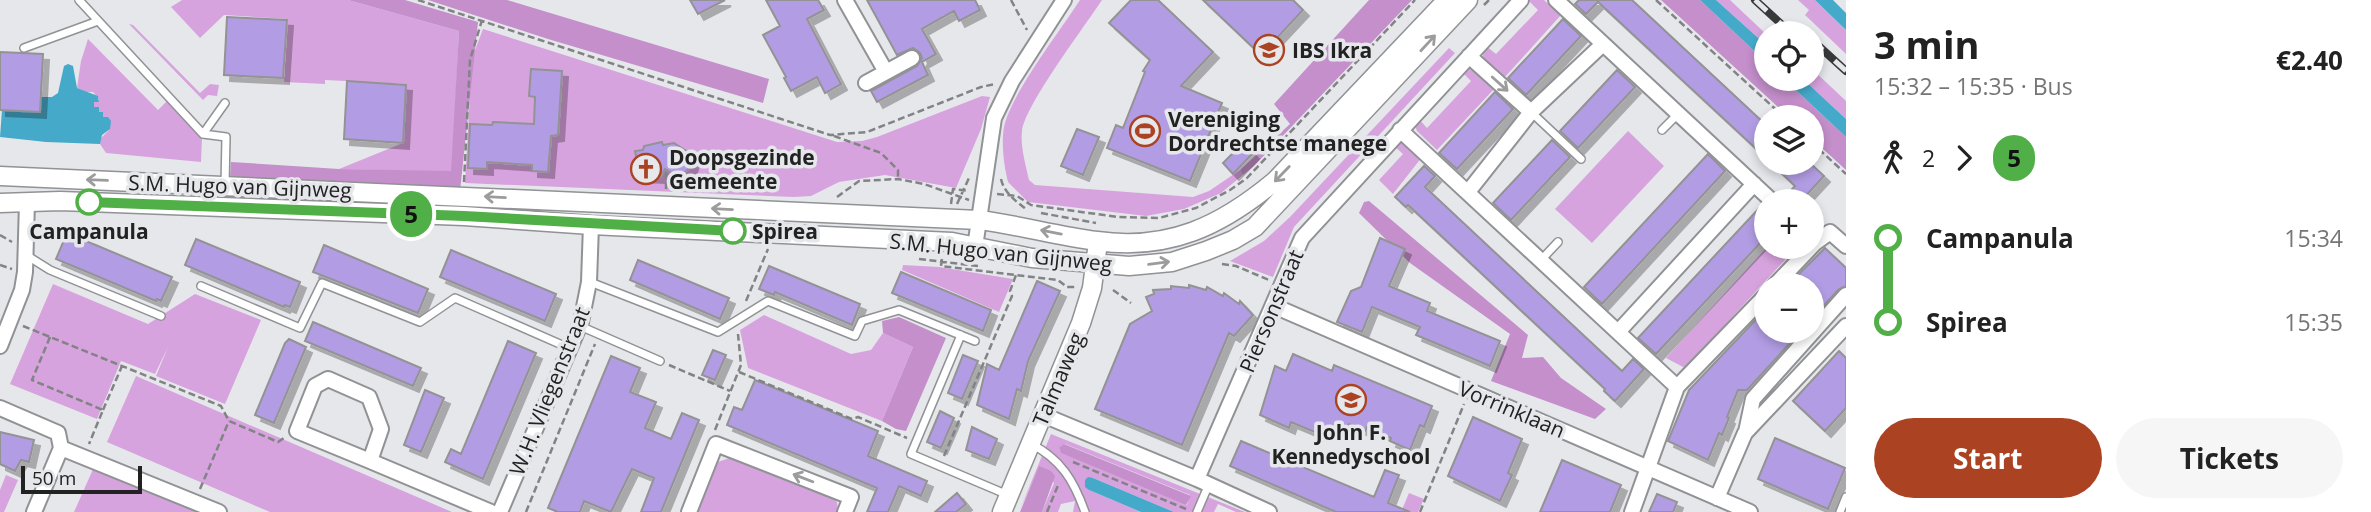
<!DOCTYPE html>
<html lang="en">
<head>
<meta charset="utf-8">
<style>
  body { margin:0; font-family:"Open Sans",sans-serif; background:#f6f6f6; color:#222; height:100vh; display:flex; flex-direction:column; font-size:26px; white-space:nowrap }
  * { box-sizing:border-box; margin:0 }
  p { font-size:23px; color:#767676 }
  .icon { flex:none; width:38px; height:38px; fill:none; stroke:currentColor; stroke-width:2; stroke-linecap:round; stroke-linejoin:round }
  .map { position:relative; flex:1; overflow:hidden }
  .panel { display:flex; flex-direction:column; background:#fff; width:525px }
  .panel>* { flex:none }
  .badge { padding:0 14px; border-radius:23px; font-size:24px; line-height:46px }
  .controls { position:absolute; left:1754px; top:21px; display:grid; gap:14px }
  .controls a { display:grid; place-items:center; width:70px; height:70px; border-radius:50%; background:#fff; box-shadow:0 4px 10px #0003; font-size:35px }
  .scale { position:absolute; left:21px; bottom:18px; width:121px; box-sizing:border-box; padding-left:7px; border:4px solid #222223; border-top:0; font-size:19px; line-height:24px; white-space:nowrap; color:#222223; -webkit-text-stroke:5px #e6e7eb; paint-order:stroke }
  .map>.badge { position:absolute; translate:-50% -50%; box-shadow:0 0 0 4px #fff }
  .legs { display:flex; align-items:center; gap:10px; height:77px; padding:0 28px; font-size:23px }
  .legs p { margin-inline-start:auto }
  .overview { display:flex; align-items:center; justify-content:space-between; height:119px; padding:0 28px }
  h1 { font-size:38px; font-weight:700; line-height:52px }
  .primary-button { display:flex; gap:14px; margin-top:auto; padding:14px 28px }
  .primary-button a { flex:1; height:80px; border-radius:42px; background:#ab4322; color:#fff; font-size:28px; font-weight:700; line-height:80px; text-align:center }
  .primary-button a+a { background:#f6f6f6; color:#222 }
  ul { padding:0 28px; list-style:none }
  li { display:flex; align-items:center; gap:24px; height:84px; font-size:26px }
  li i { display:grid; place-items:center; width:10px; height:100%; margin:0 9px; background:currentColor }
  li i::after { content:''; width:18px; height:18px; margin:-9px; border:5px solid; border-radius:50%; background:#fff }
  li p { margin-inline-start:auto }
  li:first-child i { background:linear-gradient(#0000 50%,currentColor 0) }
  li:last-child i { background:linear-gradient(currentColor 50%,#0000 0) }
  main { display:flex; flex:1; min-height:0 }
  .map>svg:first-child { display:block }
</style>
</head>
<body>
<main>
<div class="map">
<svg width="1846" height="512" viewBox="0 0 1846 512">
  <defs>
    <filter id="shadow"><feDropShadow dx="6" dy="6" stdDeviation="0" flood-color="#0004"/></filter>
  </defs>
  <rect width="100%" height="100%" fill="#e6e7eb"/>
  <path fill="#d7a3de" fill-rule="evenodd" d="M182,0H348L459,31L452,172L339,169L403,143L406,84L325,80V84L284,82L288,19L224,15L200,38L171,7Z
    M1080,0H1102C1085,26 1025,105 1022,131C1020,146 1026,166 1029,180L1035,185L1193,197L1209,191L1240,170L1243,175L1221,193L1184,209L1146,216L1028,202L1008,182C1004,166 1001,143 1004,127C1011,94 1060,31 1080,0Z
    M1530,0H1544L1561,15L1504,78L1484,60L1483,55L1486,46L1496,54L1538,10L1529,1Z
    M1716,0H1730L1766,34V45Z
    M1798,0H1815L1846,30V54L1805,15L1809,10Z
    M129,24L133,25L200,93L210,84L219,85L217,96L208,95L203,100Z
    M483,29L837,142L862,141L877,137L982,96L990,97L981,129L956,188L885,175L839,182L811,196L794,197L465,183L472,58Z
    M88,39L158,110L167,101L202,137L201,162L106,153L100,144V139L109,130L103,117L94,107V102H99V99L93,92H86L77,88L81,61Z
    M1449,48L1455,53L1294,227L1273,277L1230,261L1264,241L1290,217Z
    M1811,68L1846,101V119L1803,79H1811Z
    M1469,69L1475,71L1495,88L1437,150L1417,131L1415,126L1418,118L1427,128L1471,81L1463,73Z
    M1628,131L1664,166L1592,243L1555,209Z
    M1402,142L1407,143L1422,157L1393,194L1379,180L1403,154L1394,146Z
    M1767,247H1797L1685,368L1666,358Z
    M903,265L939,267L1013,279L999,312L902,270Z
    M53,284L148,324L195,294L261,320L225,404L156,376L168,347L155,374L121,361L97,419L10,384Z
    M764,315L851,354L871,350L883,333L913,347L882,421L748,368L740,330Z
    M136,376L452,512H270L107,442Z
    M1051,434L1245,512H1236L1218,504L1214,512H1174L1093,478L1089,490L1141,512H1073L1075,501L1061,504L1058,512H1042L1054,483L1039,467L1019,512ZM1065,444L1190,495L1187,505L1062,453L1059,449Z
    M732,457L832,497L837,502L838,512H697L718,462Z
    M94,467L200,512H74Z
    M6,475L18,480L4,512H0V490Z
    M1409,493L1424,499L1418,512H1401Z"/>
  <path fill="#c48fcb" d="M348,0H405L478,22L460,191L230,181L231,162L339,169L451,171L459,31Z
    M428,0H507L769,79L763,103L548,39Z
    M1369,0H1412L1254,166L1243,175L1240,170L1290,124L1274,104Z
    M1661,0H1700L1766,62V79H1784L1846,137V170L1811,138V117H1789Z
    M1369,201L1528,335L1522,358L1543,357L1561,378L1606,409L1595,419L1491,381L1510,334L1410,263L1359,213L1364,202Z
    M899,317L946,338L906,431L896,429L882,421L913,347L883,333L882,321Z
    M1064,444L1191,496L1186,505L1061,453L1059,448Z
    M1039,466L1051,471L1055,476L1042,512H1020Z"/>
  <path fill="#45a9c9" d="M1700,0H1716L1766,45V62Z
    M1815,0H1833L1846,13V30Z
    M68,64L73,66L77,88L98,96L99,102H94V107H99V112H103V117H108L111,121L110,129L102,135L100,144L46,142L0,137L2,110L40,112L41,97H52L58,93L64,66Z
    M1784,79H1803L1846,119V137Z
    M1088,477L1093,478L1174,512H1141L1089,490L1085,487V480Z"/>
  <path fill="#b29de4" stroke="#939295" stroke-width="2" filter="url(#shadow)" d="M690,0H725L698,14Z
    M766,0H818L824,10L807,19L841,84L825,93L817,77L791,91L784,78L786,77L763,35L780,26Z
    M867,0H975L980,10L959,21L954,11L922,29L936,54L922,62L928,75L877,102L871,91L917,66L922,58L920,53L913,48L897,55Z
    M1131,0H1158L1213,52L1181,86L1222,103L1190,181L1107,148L1116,125L1123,128L1145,72L1143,71L1150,60L1109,23Z
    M1203,0H1293L1303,10L1261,55Z
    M1579,0H1632L1766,125V158L1598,2L1586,14L1575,4Z
    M227,17L287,20L283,78L224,75Z
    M1563,19L1581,36L1526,95L1508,78Z
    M0,52L43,54L40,112L0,110Z
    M531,69L562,71L558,135L551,136L548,172L532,171V165L487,162V169L468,168L470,124L492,125L493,122L534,124L535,97L529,96Z
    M1617,70L1635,87L1578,148L1560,131Z
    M347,81L406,85L403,143L344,139Z
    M1495,92L1513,109L1457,169L1439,153Z
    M1077,129L1099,137L1083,175L1061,166Z
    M1552,140L1570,157L1511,220L1493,203Z
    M662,142L663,145L674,143L694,156L691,167L679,177L665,169L660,177L640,176L635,151L643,150L644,146Z
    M1243,143L1253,153L1233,174L1223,163Z
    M1708,154L1725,171L1602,304L1584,287Z
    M1771,163H1810L1824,176L1801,201H1781L1795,186Z
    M1424,166L1435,176L1425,187L1595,346L1622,371L1633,359L1644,369L1615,401L1604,391L1605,389L1480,272L1408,205L1406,207L1395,197Z
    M1762,205L1766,208V237L1656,354L1638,338Z
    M67,233L172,277L161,301L157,299L156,301L56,259Z
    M1380,238L1405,249L1389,286L1430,303L1427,311L1500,341L1490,366L1416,335L1420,327L1372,307L1362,332L1337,322L1351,291L1361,287Z
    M196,239L300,282L290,307L285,305L284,307L185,265Z
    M324,245L428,289L418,313L313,272Z
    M1825,248L1846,268V286L1839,289L1811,319V285H1788Z
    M451,250L556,294L545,321L440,277Z
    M638,260L729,298L720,319L630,280Z
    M769,266L860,304L852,325L775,292L774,295L759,289Z
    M901,272L991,310L983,331L892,293Z
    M1037,281L1060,291L1028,361L1021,391L1017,389L1009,419L977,405L987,364L999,370Z
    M1189,285L1206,290L1207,287L1223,296L1224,293L1239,304L1240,301L1253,315L1234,336L1229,333L1182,445L1095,409L1130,324L1152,311L1146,297L1154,294L1153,290L1171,289V286L1189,288Z
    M1766,309V331H1801L1747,390H1738L1727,417L1729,418L1722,435L1719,433L1708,460L1668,441L1689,390Z
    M313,322L421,368L413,386L305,341Z
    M289,339L306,347L274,423L255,415L285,343Z
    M508,341L536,353L483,479L445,462L451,449L461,454Z
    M713,350L726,355L715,380L702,375Z
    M1839,351L1846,358V408L1825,431L1793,401Z
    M1293,354L1332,371L1334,365L1432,406L1424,427L1420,425L1410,450L1390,441L1391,438L1367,427L1365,431L1349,424L1344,435L1327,428L1324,436L1291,422L1289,428L1260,415L1275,366L1286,371Z
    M963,355L978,361L962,399L948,393Z
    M611,356L640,368L630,392L656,402L645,428L671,439L682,413L699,420L661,512H641L654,478L632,469L611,512L584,501L580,512H558L548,508Z
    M755,380L878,431L868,456L927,481L921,496L899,486L888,512H867L877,488L727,425L734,407L742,410Z
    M425,390L444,398L421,452L404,445Z
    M940,411L954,418L941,448L927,442Z
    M1473,417L1522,439L1508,473L1512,475L1500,501L1448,476Z
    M972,427L997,439L989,459L966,450Z
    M0,432L34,440L29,462L21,460L15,471L0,464Z
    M1775,438L1845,468L1828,509L1758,479Z
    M1241,441L1374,497L1385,470L1399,475L1388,503L1410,512H1336L1230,466Z
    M1562,460L1621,485L1610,512H1540Z
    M957,493L966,504L956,512H935Z
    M1657,494L1677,502L1673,512H1649Z"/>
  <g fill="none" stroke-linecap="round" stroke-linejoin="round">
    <g stroke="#919295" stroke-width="10">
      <path id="service" d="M79,0L203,134L226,137L225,185
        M24,48L98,21
        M1531,112L1581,159
        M1662,130L1679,113
        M203,134L225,103
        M26,255L50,270L161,316
        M1542,259L1558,242
        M590,282L718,332L768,301L855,336L862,321L899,310L975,341
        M201,286L300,328L322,283L420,322L455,298L569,348
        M580,326L660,361
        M961,335L911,454L1008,495
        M1031,444C1061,459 1074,481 1085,512
        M1197,512L1209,484
        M1840,512L1846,497"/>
    </g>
    <g stroke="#919295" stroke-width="18">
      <path id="minor" d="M845,0L886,72
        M1556,0L1772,201
        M1469,56L1531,112
        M866,83L912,58
        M1400,130L1677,387
        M1468,192L1531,112L1603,44
        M975,247L994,118L1012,81L1064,0
        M1775,285L1815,243L1830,232L1846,246
        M1274,306L1750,512
        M1618,332L1754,184
        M0,346L22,290L25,272L27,202
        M328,379L369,397L381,429L370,461L297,431L315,386Z
        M0,408L58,433L61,448L34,512
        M1043,415L1197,479L1269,512
        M1746,432L1753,399L1846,295
        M61,448L219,512
        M370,461L491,512
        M1197,479L1302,238L1521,0
        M1717,498L1745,433L1846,326
        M500,512L581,322L589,282L591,225
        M689,512L716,444L851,497L845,512
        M1632,512L1677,387L1766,295"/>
    </g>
    <g stroke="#919295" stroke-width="21">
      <path id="tertiary" d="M0,176L979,220C1019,225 1057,236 1097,241C1169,251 1221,226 1275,181L1447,0
        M0,203L60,201L464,216L591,225L952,242L1032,258L1129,266L1172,262L1206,251L1233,240L1255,227L1468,0
        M1002,512L1081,323L1092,288L1097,250"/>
    </g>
    <path stroke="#828385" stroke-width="2.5" stroke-dasharray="7 3.5" stroke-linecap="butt" d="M418,0L830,135L867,132L981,87L995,84
      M1011,0L1027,30
      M1656,0L1784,117
      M1484,5L1489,0
      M834,136L881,153L898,170V179
      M1811,142L1846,174
      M1001,179C1004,193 1016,201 1027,210
      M464,182L470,60L482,20
      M666,189V172L668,169
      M997,194L1017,196L1031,205L1118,217L1159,218L1196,208L1230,190L1247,178L1415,0
      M837,197L859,181L898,179L924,184L969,200
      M951,204L953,189L969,191
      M957,204L969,178
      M1041,213L1096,223
      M0,235L12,242
      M919,259L978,266
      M942,259L941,266L1058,280L1067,287H1075
      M1222,264L1236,266L1269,280
      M0,265L12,269
      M1113,290L1131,303
      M746,301L768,249
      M23,326L221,406L229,421L278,442L284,438
      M50,337L32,380L103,410L89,444
      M669,365L730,391
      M739,372L852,419L858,417L907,438
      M103,410L122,366
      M715,430L741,365L738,334
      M944,456L1012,296L1010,291L1016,275
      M1073,462L1186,509
      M200,489L229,421
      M526,512L595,344
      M1047,512L1059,483
      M1420,512L1464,404"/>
    <use href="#service" stroke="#fff" stroke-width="7"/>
    <use href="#minor" stroke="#fff" stroke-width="14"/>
    <use href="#tertiary" stroke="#fff" stroke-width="18"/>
    <g stroke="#38393a" stroke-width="8">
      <path id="rail" d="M1755,0L1791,33
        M1811,39L1846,71"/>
    </g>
    <use href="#rail" stroke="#e6e7eb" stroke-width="5" stroke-dasharray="16" stroke-linecap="butt"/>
  </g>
  <defs><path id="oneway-shaft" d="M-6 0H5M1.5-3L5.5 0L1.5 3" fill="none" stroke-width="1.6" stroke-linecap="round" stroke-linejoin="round" transform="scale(1.75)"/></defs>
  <g stroke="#9c9c9c">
    <use href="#oneway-shaft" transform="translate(1428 43) rotate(-47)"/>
    <use href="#oneway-shaft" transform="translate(1500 84) rotate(42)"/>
    <use href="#oneway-shaft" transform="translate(1282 174) rotate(134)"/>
    <use href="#oneway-shaft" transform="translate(97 180) rotate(-178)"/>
    <use href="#oneway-shaft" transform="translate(495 197) rotate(-177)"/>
    <use href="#oneway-shaft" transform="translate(722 209) rotate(-177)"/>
    <use href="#oneway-shaft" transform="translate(1051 232) rotate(-169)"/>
    <use href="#oneway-shaft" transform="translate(1159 263) rotate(-8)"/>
    <use href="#oneway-shaft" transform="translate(803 478) rotate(-159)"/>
  </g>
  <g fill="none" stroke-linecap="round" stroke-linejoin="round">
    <g stroke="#fff" stroke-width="16">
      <path id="line-1" d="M89,202L464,216L733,231"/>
    </g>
    <use href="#line-1" stroke="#50af46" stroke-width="10"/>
  </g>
  <defs>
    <g id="school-ring" transform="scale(1.575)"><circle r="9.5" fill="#e6e7eb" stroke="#ab4322" stroke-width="1.5"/><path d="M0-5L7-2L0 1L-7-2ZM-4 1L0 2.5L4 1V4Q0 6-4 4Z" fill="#ab4322"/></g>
    <g id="stadium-ring" transform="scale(1.575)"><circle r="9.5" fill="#e6e7eb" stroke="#ab4322" stroke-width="1.5"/><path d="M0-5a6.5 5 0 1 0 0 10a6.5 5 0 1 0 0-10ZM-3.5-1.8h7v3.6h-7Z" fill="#ab4322"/></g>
    <g id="church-ring" transform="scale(1.575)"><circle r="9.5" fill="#e6e7eb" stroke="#ab4322" stroke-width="1.5"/><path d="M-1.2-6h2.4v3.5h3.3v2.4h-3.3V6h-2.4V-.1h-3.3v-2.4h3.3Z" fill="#ab4322"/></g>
  </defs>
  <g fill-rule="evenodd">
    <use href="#school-ring" x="1269" y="50"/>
    <use href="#stadium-ring" x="1145" y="131"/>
    <use href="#church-ring" x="646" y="169"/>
    <use href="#school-ring" x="1351" y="400"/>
  </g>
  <g fill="#fff" stroke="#50af46" stroke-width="3.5">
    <circle cx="89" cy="202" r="12"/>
    <circle cx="733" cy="231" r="12"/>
  </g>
  <g text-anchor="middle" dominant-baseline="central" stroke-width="7" stroke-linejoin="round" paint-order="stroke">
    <g font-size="21" font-weight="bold" fill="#222223" stroke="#e6e7eb" text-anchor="start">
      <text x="1292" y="50">IBS Ikra</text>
      <text x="1168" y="119">Vereniging<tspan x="1168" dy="24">Dordrechtse manege</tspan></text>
      <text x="669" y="157">Doopsgezinde<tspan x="669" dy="24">Gemeente</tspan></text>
      <text x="1351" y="432" text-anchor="middle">John F.<tspan x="1351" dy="24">Kennedyschool</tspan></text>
    </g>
    <g font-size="21" fill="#222223" stroke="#e6e7eb">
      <text transform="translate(240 186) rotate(2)">S.M. Hugo van Gijnweg</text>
      <text transform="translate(1001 252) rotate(6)">S.M. Hugo van Gijnweg</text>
      <text transform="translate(1271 311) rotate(-67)">Piersonstraat</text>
      <text transform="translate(1058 379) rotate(-67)">Talmaweg</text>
      <text transform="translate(549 391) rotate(-68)">W.H. Vliegenstraat</text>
      <text transform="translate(1512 409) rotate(23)">Vorrinklaan</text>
    </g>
    <g font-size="21" font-weight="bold" fill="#222223" stroke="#e6e7eb">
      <text x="89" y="231">Campanula</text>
      <text x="752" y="231" text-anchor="start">Spirea</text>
    </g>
  </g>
</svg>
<div class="controls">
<a><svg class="icon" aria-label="locate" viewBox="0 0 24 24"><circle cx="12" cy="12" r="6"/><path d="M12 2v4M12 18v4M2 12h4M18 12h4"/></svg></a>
<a><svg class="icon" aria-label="layers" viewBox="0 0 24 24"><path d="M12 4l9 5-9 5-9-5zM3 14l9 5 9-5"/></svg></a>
<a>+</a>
<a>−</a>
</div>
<div class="scale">50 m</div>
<b class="badge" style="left:411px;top:214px;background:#50af46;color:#111">5</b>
</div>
<section class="panel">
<div class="overview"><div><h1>3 min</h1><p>15:32 – 15:35 · Bus</p></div><b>€2.40</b></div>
<div class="legs"><svg class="icon" aria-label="walk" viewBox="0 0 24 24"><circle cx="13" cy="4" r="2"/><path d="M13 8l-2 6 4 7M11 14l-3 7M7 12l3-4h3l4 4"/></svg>2<svg class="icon" aria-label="forward" viewBox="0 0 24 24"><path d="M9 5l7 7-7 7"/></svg><b class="badge" style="background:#50af46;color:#111">5</b></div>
<ul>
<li><i style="color:#50af46"></i><b>Campanula</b><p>15:34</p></li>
<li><i style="color:#50af46"></i><b>Spirea</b><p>15:35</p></li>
</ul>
<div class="primary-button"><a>Start</a><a>Tickets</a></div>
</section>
</main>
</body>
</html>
